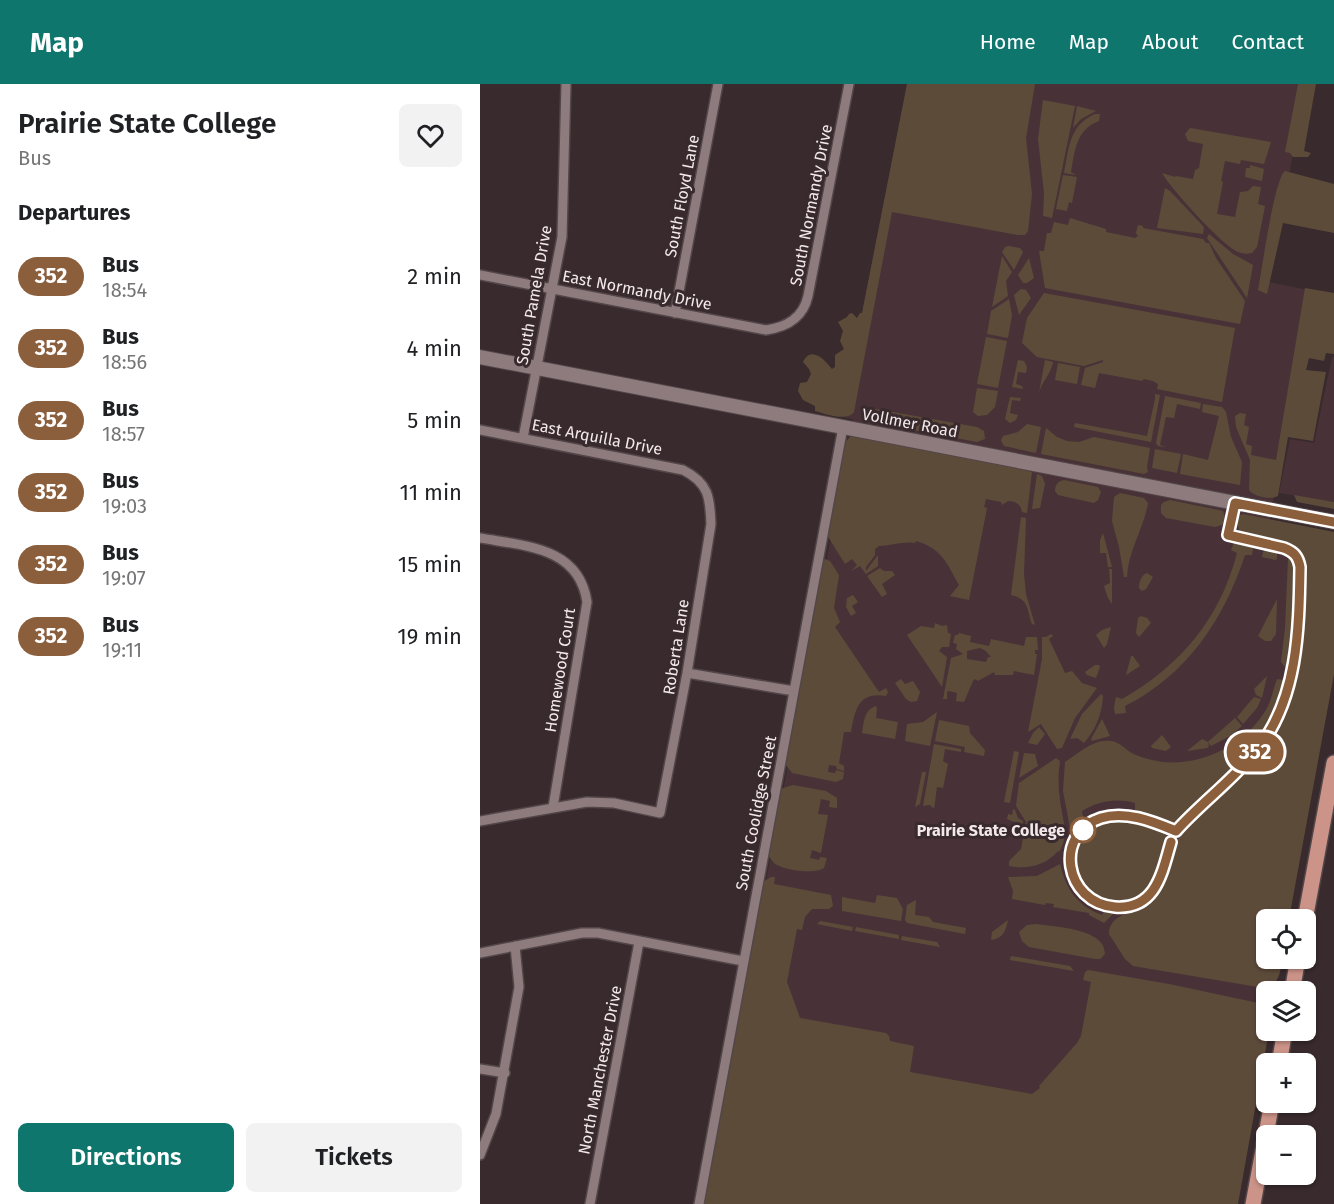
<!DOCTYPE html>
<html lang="en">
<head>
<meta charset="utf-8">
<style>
  body { margin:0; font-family:"Fira Sans",sans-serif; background:#f2f2f2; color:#202124; height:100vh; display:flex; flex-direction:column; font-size:22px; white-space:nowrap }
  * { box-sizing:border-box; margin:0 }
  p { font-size:20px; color:#757577 }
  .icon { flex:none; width:33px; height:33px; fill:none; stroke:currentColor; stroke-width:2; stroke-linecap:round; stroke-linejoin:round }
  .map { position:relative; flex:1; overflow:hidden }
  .side { display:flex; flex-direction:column; background:#fff; width:480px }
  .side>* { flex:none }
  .badge { padding:0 12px; border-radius:20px; font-size:21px; line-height:39px }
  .buttons { position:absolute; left:776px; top:825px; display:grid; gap:12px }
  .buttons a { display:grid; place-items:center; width:60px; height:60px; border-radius:9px; background:#fff; box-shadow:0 2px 4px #0004; font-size:30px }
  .map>.badge { position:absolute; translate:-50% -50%; box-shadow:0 0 0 3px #fff }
  h2 { padding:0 18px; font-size:22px; line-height:54px }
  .round { display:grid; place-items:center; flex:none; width:63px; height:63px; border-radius:9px; background:#f2f2f2 }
  .overview { display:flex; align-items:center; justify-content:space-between; height:102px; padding:0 18px }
  h1 { font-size:28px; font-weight:600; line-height:45px }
  .cta { display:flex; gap:12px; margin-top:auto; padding:12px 18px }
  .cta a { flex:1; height:69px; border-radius:9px; background:#0f766e; color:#fff; font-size:24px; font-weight:600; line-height:69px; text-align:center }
  .cta a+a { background:#f2f2f2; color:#202124 }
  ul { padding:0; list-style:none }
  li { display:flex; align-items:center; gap:18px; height:72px; padding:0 18px }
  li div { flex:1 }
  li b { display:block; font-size:22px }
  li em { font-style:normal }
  li .badge { min-width:66px; font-weight:700; text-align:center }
  header { display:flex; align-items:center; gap:36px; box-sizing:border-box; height:84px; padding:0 30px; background:#0f766e; color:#fff }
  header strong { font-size:28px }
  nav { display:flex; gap:33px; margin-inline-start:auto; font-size:21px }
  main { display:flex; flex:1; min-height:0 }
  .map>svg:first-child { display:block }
</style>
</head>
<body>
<header>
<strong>Map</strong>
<nav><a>Home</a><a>Map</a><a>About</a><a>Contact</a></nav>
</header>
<main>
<section class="side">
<div class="overview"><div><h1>Prairie State College</h1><p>Bus</p></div><a class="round"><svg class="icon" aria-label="heart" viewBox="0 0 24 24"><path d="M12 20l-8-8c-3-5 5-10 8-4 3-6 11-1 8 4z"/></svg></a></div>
<h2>Departures</h2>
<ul>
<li><span class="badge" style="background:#8b5e3c;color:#fff">352</span><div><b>Bus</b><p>18:54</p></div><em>2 min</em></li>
<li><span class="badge" style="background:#8b5e3c;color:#fff">352</span><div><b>Bus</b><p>18:56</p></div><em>4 min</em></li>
<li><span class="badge" style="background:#8b5e3c;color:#fff">352</span><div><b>Bus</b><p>18:57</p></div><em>5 min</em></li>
<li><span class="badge" style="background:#8b5e3c;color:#fff">352</span><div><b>Bus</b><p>19:03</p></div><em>11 min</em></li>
<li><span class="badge" style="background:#8b5e3c;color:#fff">352</span><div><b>Bus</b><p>19:07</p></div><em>15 min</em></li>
<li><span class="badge" style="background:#8b5e3c;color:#fff">352</span><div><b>Bus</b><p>19:11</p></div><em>19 min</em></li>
</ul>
<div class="cta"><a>Directions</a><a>Tickets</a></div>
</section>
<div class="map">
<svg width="854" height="1120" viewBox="0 0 854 1120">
  <rect width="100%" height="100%" fill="#382a2d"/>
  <path fill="#483237" d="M427,0H826L789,198L833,207L789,441L854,455L786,836V874L800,875L794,907L786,908V946L225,1120L370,353L373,335L362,333Z
    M852,273H854V418L799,409L810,355L834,359Z"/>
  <path fill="#5d4b3a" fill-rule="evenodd" d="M427,0H555L546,54L552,110L548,147L545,151H538L412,128L374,328C366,338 346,330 335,327V322L323,316L318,307L320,299L327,298L331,290L329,285L323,278C331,261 345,276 352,285L355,283V271L364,265L360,257L363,247L358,238L367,233L369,230L372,229L377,234L380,229H382Z
    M818,0H836L824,67L831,69L828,73H813L810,69L805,68Z
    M563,16L595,22L572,134L563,132L564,109L558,55Z
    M597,22L616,27L601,35L593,44Z
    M615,30H620L619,37C596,45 595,67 591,88L596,91L584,89C589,64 589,41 615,30Z
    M710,44L791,58L784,80L761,76L760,80L745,77L741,97L743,98L737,130L755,133L760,108L768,107L773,102L781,103L778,120L785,122L777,163L772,169C767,170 763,170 758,168C740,159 693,107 682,89L695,93L696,92L713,95L715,86L719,84L723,60L708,57L705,50Z
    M770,81L784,85L782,97L765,93L766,84H770Z
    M805,87L854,100V149L803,139L787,210L778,206C782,186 794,96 805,87Z
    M583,91L597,93L592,119L589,118L587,127L576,125Z
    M685,104L690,107L724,143L723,150L677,144Z
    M590,134L626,145V148L655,154L658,152L656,149L658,141L663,142V144L723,155L726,159H729L736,174L765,217L760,240L565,204L559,167H564L567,149H571L574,138L588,141Z
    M729,150L753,170L773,181L767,214L727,154Z
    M529,162L540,164L543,168L534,186L522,168L525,163Z
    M522,172L532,188L526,197L528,212L512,223Z
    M549,174L554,194L547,199H543L538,191Z
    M825,204L854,209V270L846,269L844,277L829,274L826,286L846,288L833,357L808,353L798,412C791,416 774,413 769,406L770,376L756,343L755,332L760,329L766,330L764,341L769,343L766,360L772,362L771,371L796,376Z
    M541,205L546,206L551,214L539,231L534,211Z
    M564,209L755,244L742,318L677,305L678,300L673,297L664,295L662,297L619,289L615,304L601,301L605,284L623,278V276L604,282L557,273L542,259L547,234Z
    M529,215L532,231L528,254L507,250L511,227Z
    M506,253L527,257L518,304L497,300Z
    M538,276L544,277L547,283L546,289L538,288L536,300L542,302L543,305L532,303Z
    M565,276L573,278C571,290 562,297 559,309Z
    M578,279L600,283L597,300L575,296Z
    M497,304L518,307L515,323L507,331L498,332L493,328Z
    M675,310L680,311L671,358L594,343L595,339L667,352L675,315Z
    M685,312L721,319L720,325L697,320L694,334L686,333L680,361L686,363L678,362L676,359Z
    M530,313L541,314L540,317L532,316L530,329L538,331L536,336L530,339L525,335Z
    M723,320L742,323L746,328L751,353L762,378L760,401L700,390L703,370L728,376L739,332L722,328Z
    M390,324L497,343L504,347L505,355L497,358L391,338L385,332L386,329Z
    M547,340L561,343L556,369L524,362L521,356L523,352L538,348Z
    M566,344L577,353L587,357L599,358L614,353L670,364L667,383L668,388L664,390L561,370Z
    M371,352L512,378L552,388L547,429L542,428C541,420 535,417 528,417L522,421L521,418L506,415L504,423L507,424L489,516L470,512L479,501C467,480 463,465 436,457L435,459C422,457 411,462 399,462L395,465V471L386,483V487L398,471V482L386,490L380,482L371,487L377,481L372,475L365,480L347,451L364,359Z
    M675,365L701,370L697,389L672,384Z
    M557,390L562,392L565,400L560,424L552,425Z
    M584,396L618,403L621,408L618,416L614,419L578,411L575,407C575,401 578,397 584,396Z
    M640,409L664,414L668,419C664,444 648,467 647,493H644L639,463L632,437L634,413Z
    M814,411L854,418V425L817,418Z
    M690,416L743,427L746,436L742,441L735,443L686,434L681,429V421L684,418Z
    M763,430L854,448V590L809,835L786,836V874L802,875C800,888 800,901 784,904L653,882L645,875L629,850C629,826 664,829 676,813C691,796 688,768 701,750C712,734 736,717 750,702C767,684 785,667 797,646C818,608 822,560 823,517C824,503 830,474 817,464C805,453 776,454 760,448L756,437L758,432Z
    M541,433L546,434L544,490L546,510L555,541L552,540C547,527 550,515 531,511Z
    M623,449L632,483H628L626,469H620V456Z
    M754,459L768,461L773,464L772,471H765C744,535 707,591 645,622L646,629L635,630L634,623L636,613L642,615C700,582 740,535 757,469L751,466Z
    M787,465L797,468V475L795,476L782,473L783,468Z
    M808,474H811L814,478C814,512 815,547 808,581L805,583L801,578L805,544Z
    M345,475L350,477L359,491L354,524L360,538L355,543L399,608L406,604L408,608L406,612C378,607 375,626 371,648H364L359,679L364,682V687L357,685L356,682L349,681L348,688L355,689L356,686L364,688L363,695L356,698L312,689L305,680L342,477Z
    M400,484L404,487H412L415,491L402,500L407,510L402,513L387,492Z
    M629,485H632V520L628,514L624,502L630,499Z
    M667,489L673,493L666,505L662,507L659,504C659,499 661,491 667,489Z
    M373,511L378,518L372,522L376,529L371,532L366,523L367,514Z
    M797,515L796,550L791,557H785L778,552Z
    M661,532L667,534L671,539L659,553L656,549L658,534Z
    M455,539L462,542L467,541L468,549L471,550L469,563H462L459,567L467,573L462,603L427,551L441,542L454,544Z
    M631,543L627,560L624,564L616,551L622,546Z
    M479,549L491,552L490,558L509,562L511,555L544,562L546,553H557L558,566H555V570H557L554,591L534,587L533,591H515L514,588L498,597L495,595L493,597L484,618L476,617L477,609L469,607L467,608V615H463L471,574L483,570L476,565L477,560L473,559L475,551H478ZM500,564L506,567L511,573H508L506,578L487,575V567Z
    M571,550L573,552L569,555L585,589L592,587L602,599L617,604L595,634L582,664L577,665L561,640L548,648L562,575V553H566Z
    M651,572H653L660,582L646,591Z
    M615,581H619L620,583L616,594L607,591L605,588Z
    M787,592L782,614L776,611L774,605Z
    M421,595L425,600L433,597L440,608L437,617L431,618L426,615L415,599Z
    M797,595L804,596V600C800,614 796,627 790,640C771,674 731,711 701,735L695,739H690L675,733L655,728V719C636,714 619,717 602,727L603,733L600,735L598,734L593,739L594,741L590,744L583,707L585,678C598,670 613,655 630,657C638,657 644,664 650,668C657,672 664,674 672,676C712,686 761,665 784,629C791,619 793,606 797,595Z
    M621,610L623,612C622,630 616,645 604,659L597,654L590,655L602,630Z
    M774,613L781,615L777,624L763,640L757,633Z
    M396,622L397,624L396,634L418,638L415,655L382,649C384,638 384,626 396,622Z
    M457,628L450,662L425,657L427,640L443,638Z
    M755,634L762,642L750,652L731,662L728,658L729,662L727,664L707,667L722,655L728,658Z
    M622,635L630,652L612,657L611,655Z
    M459,636L489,642L490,649L505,666L504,672L484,668L485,663L455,657Z
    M559,643L565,650L557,661L548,659L553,649Z
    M682,651L691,663L686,667L672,664L671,662Z
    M454,660L481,665V668L465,665L463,677L468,680L463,704L457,703L454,725L450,721L443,722Z
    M534,667L539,668L530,719L524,718Z
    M544,669L555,670L558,682L539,694Z
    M576,674L580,677C578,690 578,703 580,716C582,735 590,750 579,768L578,767C564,783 547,785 529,782V777L541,765L546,738L536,722L539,699Z
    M442,688H446L440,720L435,723Z
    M313,701L346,707L357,714V724L349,723L350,717L341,715L338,730L348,731L341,769L332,766L330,774L339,776L340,773L347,774L344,784C335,790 308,787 297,781C293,779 291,775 288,771L300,705Z
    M533,725L535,726L538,734L543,737L541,751L534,750L538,745L537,739L527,735L528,730L532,731Z
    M629,737C647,736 673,739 687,751L669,806C662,813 654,816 644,818C590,825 576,749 629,737Z
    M580,780C586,805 597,822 622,831L624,827L634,829L624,839L609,831V829L573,823L574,820L566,819L565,821L532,815L533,807L528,793L557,792Z
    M291,793H295L294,800L351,811L353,822L349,825H332L325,833L322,846L317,845L307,898L320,934L406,949L409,952L410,957L434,962L430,988L552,1010L560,1004L559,1002L597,959L601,952L611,898L603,896L605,888L608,886L689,900L783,920L786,922V946L789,947L758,1120H224L283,798Z
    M397,811L417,814L423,825L421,837L362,827V813L395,819Z
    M436,816L435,831L449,833L453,838L486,844L485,850L427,839L425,836L427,821Z
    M528,836C526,846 523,855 511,856L512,848Z
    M340,837L373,843L372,847L337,840Z
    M556,840C575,843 625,844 625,870L620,875H615L549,863L542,857L539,848L547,841Z
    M376,843L419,851V855L375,847Z
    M422,852L457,858L460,863L421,856Z
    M531,872L590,882L594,887L530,876Z"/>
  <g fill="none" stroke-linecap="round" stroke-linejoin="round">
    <g stroke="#524648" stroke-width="12">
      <path id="minor" d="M0,191L286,246C307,243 323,234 328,212L369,0
        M195,229L238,0
        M0,346L203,386C229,399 230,414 231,440L207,589L180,729L134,719L107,718L0,737
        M43,354L82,153L86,0
        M0,454C45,462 99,463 107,518L73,723
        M207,589L314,607
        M0,869L102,849H118L263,877
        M0,985L25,989
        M0,1071L16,1030L39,903L35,862
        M110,1120L159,858
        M219,1120L363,343"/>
    </g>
    <g stroke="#524648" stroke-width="16">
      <path id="secondary" d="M0,273L854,438"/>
    </g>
    <g stroke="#524648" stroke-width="18">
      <path id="primary" d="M825,836L854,679
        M812,908L818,874
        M799,980L805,946
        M773,1120L792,1018"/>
    </g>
    <use href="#minor" stroke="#8d7b7e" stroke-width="9"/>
    <use href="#secondary" stroke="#8d7b7e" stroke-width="14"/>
    <use href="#primary" stroke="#cc9388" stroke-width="15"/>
  </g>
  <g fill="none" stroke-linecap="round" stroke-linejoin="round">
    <g stroke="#fff" stroke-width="14">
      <path id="line" d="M691,758C682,789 676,826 635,823C584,819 573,749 621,734C646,726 674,738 696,747C721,719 753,696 777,666C818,615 819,546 820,483C818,472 814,468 804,464L748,451L755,419L854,438"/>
    </g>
    <use href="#line" stroke="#8b5e3c" stroke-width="9"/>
  </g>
  <circle fill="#fff" stroke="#8b5e3c" stroke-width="3" cx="603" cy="746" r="12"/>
  <g text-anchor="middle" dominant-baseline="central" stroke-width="6" stroke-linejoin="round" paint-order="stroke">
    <g font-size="16" fill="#f3e9eb" stroke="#382a2d">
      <text transform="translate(202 112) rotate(-79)">South Floyd Lane</text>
      <text transform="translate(331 121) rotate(-79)">South Normandy Drive</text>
      <text transform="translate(157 206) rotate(11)">East Normandy Drive</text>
      <text transform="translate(54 211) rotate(-80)">South Pamela Drive</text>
      <text transform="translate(430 339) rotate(11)">Vollmer Road</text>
      <text transform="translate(117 353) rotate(11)">East Arquilla Drive</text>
      <text transform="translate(196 563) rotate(-81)">Roberta Lane</text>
      <text transform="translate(80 586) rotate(-81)">Homewood Court</text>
      <text transform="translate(276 729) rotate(-79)">South Coolidge Street</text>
      <text transform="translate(120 986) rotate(-79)">North Manchester Drive</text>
    </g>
    <g font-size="16" font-weight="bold" fill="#f3e9eb" stroke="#382a2d" text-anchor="end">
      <text x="585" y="746">Prairie State College</text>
    </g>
  </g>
</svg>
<div class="buttons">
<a><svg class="icon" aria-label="locate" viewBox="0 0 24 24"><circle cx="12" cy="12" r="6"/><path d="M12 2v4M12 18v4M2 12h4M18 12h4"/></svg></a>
<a><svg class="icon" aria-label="layers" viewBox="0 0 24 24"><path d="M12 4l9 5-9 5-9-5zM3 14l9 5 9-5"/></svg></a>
<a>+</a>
<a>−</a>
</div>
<b class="badge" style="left:775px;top:668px;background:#8b5e3c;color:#fff">352</b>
</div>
</main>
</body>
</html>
